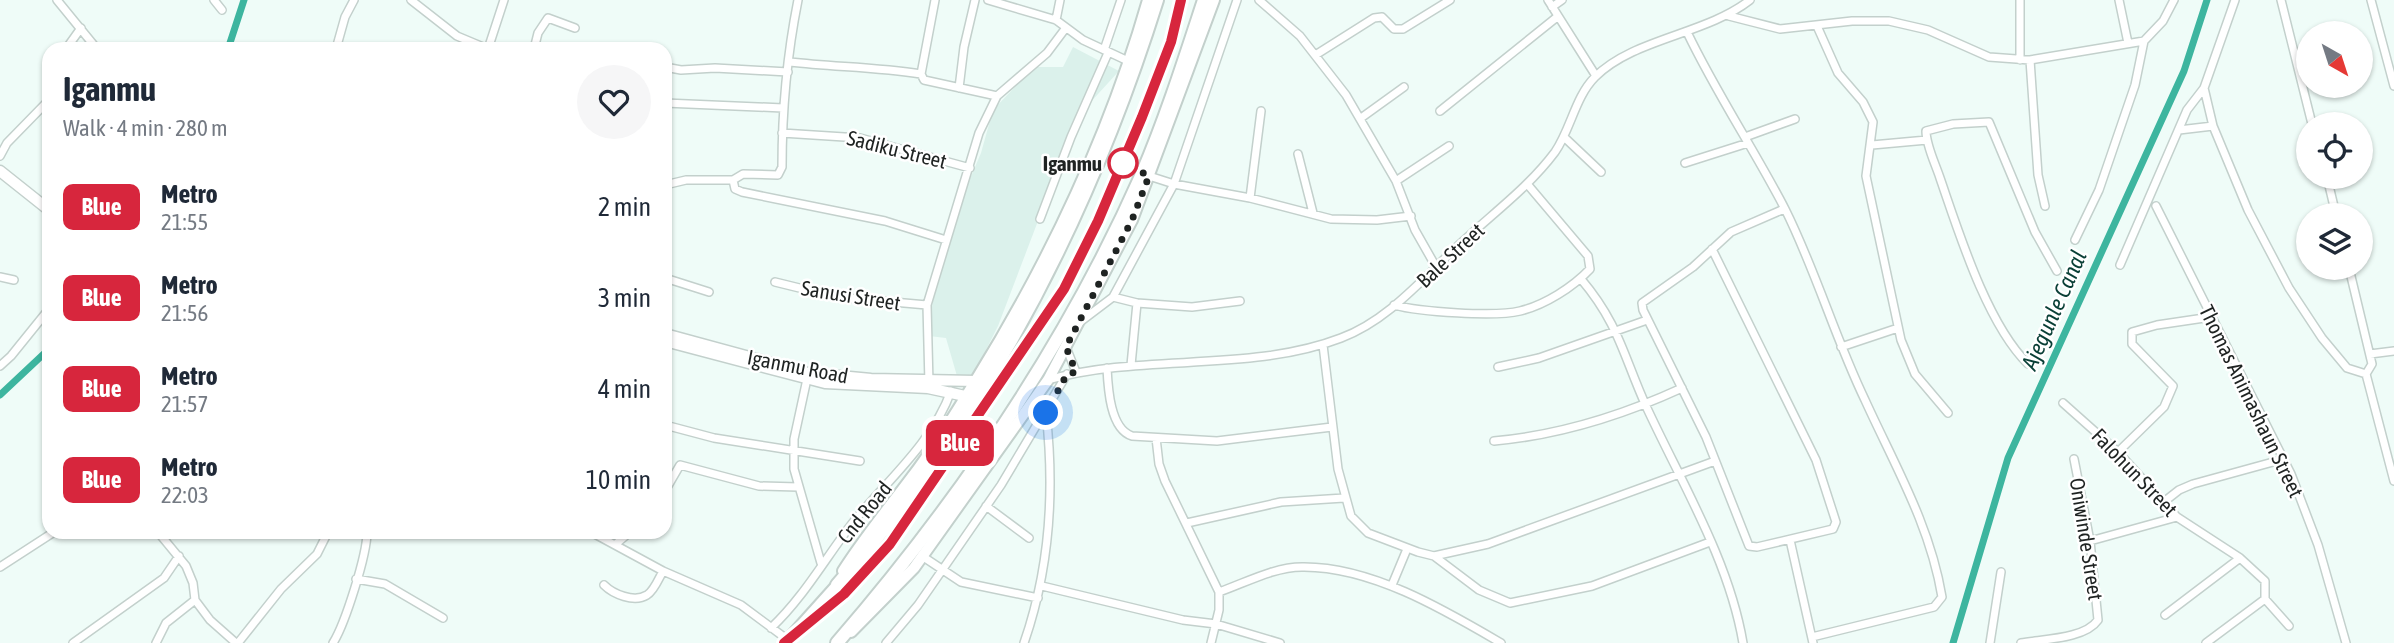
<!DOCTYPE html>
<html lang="en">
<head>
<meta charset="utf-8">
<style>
  body { margin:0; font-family:"Asap Condensed",sans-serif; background:#f6f6f7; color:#1f2937; height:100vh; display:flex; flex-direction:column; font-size:26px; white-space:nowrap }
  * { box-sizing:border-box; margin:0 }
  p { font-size:23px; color:#747a83 }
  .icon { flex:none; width:38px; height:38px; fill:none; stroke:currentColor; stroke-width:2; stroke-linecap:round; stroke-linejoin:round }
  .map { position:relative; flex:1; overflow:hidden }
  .sheet { position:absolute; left:42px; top:42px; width:630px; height:497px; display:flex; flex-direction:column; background:#fff; border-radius:21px; box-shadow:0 2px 5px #0004 }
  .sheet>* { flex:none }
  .badge { padding:0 14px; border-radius:10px; font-size:24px; line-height:46px }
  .needle { width:46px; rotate:141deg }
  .buttons { position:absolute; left:2296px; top:21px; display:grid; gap:14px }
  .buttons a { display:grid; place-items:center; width:77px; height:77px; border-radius:50%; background:#fff; box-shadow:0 2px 5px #0004; font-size:35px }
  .you { position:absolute; width:35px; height:35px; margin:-18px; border:5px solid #fff; border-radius:50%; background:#1a73e8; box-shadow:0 0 0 10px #1a73e833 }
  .map>.badge { position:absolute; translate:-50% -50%; box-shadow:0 0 0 4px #fff }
  .round { display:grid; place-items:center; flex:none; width:74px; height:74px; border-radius:37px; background:#f6f6f7 }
  .overview { display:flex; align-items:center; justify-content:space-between; height:119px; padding:0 21px }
  h1 { font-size:33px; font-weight:700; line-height:52px }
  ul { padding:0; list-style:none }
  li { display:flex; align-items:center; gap:21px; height:91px; padding:0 21px }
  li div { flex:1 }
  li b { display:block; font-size:26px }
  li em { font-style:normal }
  li .badge { min-width:77px; font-weight:700; text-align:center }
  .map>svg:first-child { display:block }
</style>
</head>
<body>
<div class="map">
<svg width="2394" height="643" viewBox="0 0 2394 643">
  <rect width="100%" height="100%" fill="#effcf8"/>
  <path fill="#dbf1eb" d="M1073,47L1119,71L1078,116L998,326L974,374L959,383L946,338L929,336V321L940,267L963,195L981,153L993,110L1034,67H1063Z"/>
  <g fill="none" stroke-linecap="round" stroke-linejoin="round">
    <path stroke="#3db59f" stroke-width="7" d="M228,49L244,0
      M0,395L49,349
      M1953,643L2008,458L2184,71L2207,0"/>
    <g stroke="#c3d0cc" stroke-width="10">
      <path id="minor" d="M57,0L97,49
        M214,0L222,10
        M411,0L457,36L488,49
        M988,0L1056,20L1083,40L1128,61
        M1259,0L1300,36L1346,95L1396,181L1415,230L1436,267
        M1548,0L1596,76
        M2119,0L2128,43
        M2281,0L2312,124
        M2371,0L2394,86
        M1552,7L1562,0
        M1729,16L1780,29L1852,21H1889L1928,30L1989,57L2030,60L2144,41L2163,21L2174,0
        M1056,20L1060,0
        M1817,26L1838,73L1863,102L1873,122L1866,176L1901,340L1915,374L1948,413
        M1687,32C1716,93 1754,149 1785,209C1816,271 1835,338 1865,400C1895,466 1930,525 1942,597L1934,607L1812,637
        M66,49L81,28
        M336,49L345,17L354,0
        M488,49L504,0
        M534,49L538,33L548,18L575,28
        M1104,50L1121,0
        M1317,54L1374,18L1382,17L1394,29H1403L1450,0
        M2020,60V0
        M2030,60L2038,175L2045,206
        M790,62C834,67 877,67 921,74L924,80L997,96
        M665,67L681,70L715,68L788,72
        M921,74L935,0
        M959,88L964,47L975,0
        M2204,88L2213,126L2248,210L2289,288L2322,338L2347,368L2366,374
        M665,103L783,108
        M1440,111L1557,17
        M1361,118L1404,87
        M2179,130L2213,126
        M782,133L860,138L970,168
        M1564,137L1601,172
        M1745,137L1795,119
        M1872,145L1927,140
        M1298,154L1313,213
        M0,156L7,143L49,100
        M1685,163L1748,143
        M1149,176L1174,184L1250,198L1331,219L1377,220L1411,216
        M2327,177L2336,215
        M733,180L735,189L742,192L885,221L946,240
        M1396,181L1449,146
        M665,185L686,180H733L743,174L778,175L782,167C782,112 787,55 798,0
        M1250,198L1261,111
        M2156,206L2291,474L2318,545L2346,643
        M1040,219L1071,137L1108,53
        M2075,240L2099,190L2135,85L2144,41
        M1712,249L1816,460L1836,522L1833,529L1757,547L1749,546L1706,437L1643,310L1642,303L1693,267L1731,232L1784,209
        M2120,265L2187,110L2204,88L2235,0
        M2349,268L2372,364L2366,374
        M0,277L14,280
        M665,278L709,292
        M1581,279C1619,324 1623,355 1646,406C1681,482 1729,560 1743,643
        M775,282L836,297L927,305
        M1113,297L1137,303
        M1394,305C1420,312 1495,317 1520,311C1545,305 1573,287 1590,269L1588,256L1528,185
        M1080,322L1113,297L1174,184L1237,0
        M1323,345L1338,469L1351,516L1368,533L1418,552L1434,556L1488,544L1715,461
        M1066,347L1076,372
        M1841,347L1898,328
        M2370,354L2394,351
        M2028,364C1987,324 1959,233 1940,178C1935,163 1926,145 1926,131L1953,124L1989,122L2035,232L2057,271
        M1131,365L1137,303L1192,307L1240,301
        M0,366L11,356L49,309
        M1498,367L1539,358L1647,320
        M1107,368C1108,388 1110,429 1132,436L1217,441L1332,427
        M2366,374L2394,481
        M807,379L794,439V469L821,563
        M1048,380C1142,353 1250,373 1341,338C1389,320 1423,278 1460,244C1493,213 1528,188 1555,152C1571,129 1575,97 1595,77C1634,38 1705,35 1750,0
        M929,384L927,305L979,133L997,96L1047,53L1065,29
        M2063,403L2118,452L2177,517L2240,558L2265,581V599L2206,643
        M665,425L714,438L860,461
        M1156,438L1159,464L1165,481L1219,592V610L1211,643
        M1494,441C1561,435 1621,416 1682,388
        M2118,452L2164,407L2173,386L2132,344V332L2157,325L2211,317
        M665,491L680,465L759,486L798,487
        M2165,501L2179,490L2193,484L2284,459
        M986,506L1029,538
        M1187,523L1281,502L1344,498
        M158,532L186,566L193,583L195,600L210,620L236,643
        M591,532L663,571L741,605L788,640
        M1790,540L1813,643
        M2090,541L2177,517
        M617,543L630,532
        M922,556L961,582L1038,598
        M1434,556L1479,590L1510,603L1592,586L1710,542
        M0,567L54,532
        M356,579L385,584L443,618
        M604,585C613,594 634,603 647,595C654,591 659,578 663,571
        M1392,585L1407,549
        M1042,586L1183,620L1216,624L1280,643
        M1219,592C1245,583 1274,567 1302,567C1370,566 1443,609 1501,643
        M2265,599L2289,626
        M2165,615L2240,558
        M771,628C804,597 826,557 854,521C887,481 933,442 951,391
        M73,643L164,578L179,556
        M156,643L166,623L195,600
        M238,643L281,589L317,554L328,532
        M333,643C345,624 367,555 367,532
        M886,643L918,605L1001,485L1067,374
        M1024,643C1050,568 1055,492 1046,413
        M1990,643L2001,572
        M2021,643C2043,639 2085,639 2098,620L2090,541L2074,459"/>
    </g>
    <g stroke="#c3d0cc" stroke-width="13">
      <path id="secondary" d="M0,171L49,210
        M665,334L808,373L871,379L976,381
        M665,341L825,383L928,388L965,396"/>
    </g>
    <g stroke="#c3d0cc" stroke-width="14">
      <path id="primary" d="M843,571C864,538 888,509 912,477C935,447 956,413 976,380C1049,262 1110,133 1148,0
        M851,632L914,568L1048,380L1132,220L1214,0"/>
    </g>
    <g stroke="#c3d0cc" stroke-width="14">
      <path id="trunk" d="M785,643L837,585"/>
    </g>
    <g stroke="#c3d0cc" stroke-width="16">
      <path id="motorway" d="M837,585C988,415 1089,217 1157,0
        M837,643C958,503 1067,344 1142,174C1166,118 1185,58 1204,0"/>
    </g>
    <use href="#minor" stroke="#fff" stroke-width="7"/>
    <use href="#secondary" stroke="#fff" stroke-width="10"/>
    <use href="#primary" stroke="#fff" stroke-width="10"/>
    <use href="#trunk" stroke="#fff" stroke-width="10"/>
    <use href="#motorway" stroke="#fff" stroke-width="12"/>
    <path stroke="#6f7674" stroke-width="2" stroke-dasharray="10 5" stroke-linecap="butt" d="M784,643L844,594L890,544L1064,289L1098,221L1142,117L1171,42L1181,0"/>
  </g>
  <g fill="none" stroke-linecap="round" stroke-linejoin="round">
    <g stroke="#fff" stroke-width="16">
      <path id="line" d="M784,643L844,594L890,544L1064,289L1098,221L1142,117L1171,42L1181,0"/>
    </g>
    <use href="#line" stroke="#d7263d" stroke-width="10"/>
    <path stroke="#1f2322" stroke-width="7" stroke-dasharray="0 12.6" d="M1046,413L1067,374L1076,372L1066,347L1132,220L1149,176L1123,163"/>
  </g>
  <circle fill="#fff" stroke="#d7263d" stroke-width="3.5" cx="1123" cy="163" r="14"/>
  <g text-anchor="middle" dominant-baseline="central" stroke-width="5" stroke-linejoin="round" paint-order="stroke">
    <g font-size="21" fill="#1f2322" stroke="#fff">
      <text transform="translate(897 149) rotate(14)">Sadiku Street</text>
      <text transform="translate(1450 255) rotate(-43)">Bale Street</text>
      <text transform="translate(851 295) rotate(9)">Sanusi Street</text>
      <text transform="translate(798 366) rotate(11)">Iganmu Road</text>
      <text transform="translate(2252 401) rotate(64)">Thomas Animashaun Street</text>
      <text transform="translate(2135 472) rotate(46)">Falohun Street</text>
      <text transform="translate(864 512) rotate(-51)">Cnd Road</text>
      <text transform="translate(2087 539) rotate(81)">Oniwinde Street</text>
    </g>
    <g font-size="21" font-weight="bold" fill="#1f2322" stroke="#fff" text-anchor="end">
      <text x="1102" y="163">Iganmu</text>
    </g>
    <g font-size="23" font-style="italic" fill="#093f36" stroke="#fff">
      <text transform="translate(2054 310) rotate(-66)">Ajegunle Canal</text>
    </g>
  </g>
</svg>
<div class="buttons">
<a><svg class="needle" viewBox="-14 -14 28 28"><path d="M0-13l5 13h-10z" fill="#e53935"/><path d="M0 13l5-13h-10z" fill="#747a83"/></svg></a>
<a><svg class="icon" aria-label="locate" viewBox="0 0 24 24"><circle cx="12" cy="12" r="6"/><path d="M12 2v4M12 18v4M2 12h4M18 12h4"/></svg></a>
<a><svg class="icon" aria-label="layers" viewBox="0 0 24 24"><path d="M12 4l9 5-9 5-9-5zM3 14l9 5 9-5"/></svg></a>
</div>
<div class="you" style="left:1046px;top:413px"></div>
<b class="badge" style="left:960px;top:443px;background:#d7263d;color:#fff">Blue</b>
<section class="sheet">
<div class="overview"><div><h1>Iganmu</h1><p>Walk · 4 min · 280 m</p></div><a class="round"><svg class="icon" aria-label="heart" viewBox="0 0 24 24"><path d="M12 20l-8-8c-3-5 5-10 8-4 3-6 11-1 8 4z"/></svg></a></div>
<ul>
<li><span class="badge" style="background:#d7263d;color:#fff">Blue</span><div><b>Metro</b><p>21:55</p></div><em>2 min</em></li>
<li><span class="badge" style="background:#d7263d;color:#fff">Blue</span><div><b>Metro</b><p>21:56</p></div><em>3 min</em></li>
<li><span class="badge" style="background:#d7263d;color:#fff">Blue</span><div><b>Metro</b><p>21:57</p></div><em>4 min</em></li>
<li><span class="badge" style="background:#d7263d;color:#fff">Blue</span><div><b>Metro</b><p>22:03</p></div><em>10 min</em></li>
</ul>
</section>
</div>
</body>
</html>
